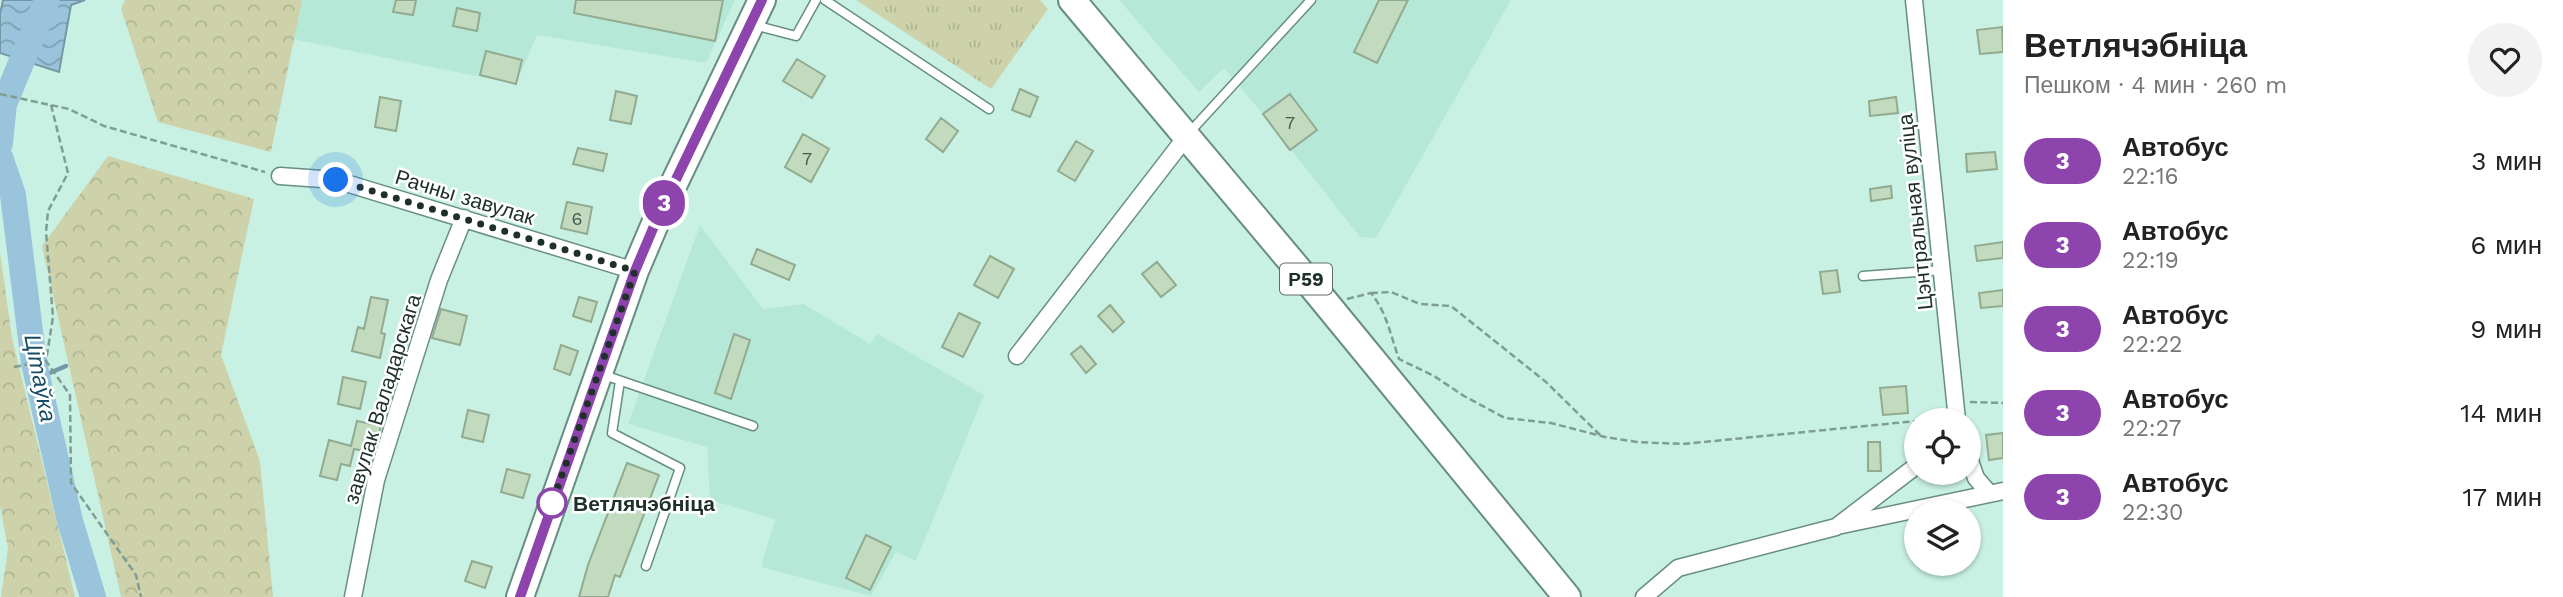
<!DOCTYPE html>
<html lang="ru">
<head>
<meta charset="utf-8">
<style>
  body { margin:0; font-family:"Work Sans",sans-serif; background:#f2f2f2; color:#222; height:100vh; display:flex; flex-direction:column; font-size:26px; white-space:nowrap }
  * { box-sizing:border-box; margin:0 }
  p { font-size:23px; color:#767676 }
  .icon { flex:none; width:38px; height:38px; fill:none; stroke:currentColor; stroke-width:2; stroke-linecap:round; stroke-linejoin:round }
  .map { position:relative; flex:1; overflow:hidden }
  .side { display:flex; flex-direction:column; background:#fff; width:560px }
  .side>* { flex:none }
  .badge { padding:0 14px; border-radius:23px; font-size:24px; line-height:46px }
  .tools { position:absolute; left:1904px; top:408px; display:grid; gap:14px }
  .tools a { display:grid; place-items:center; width:77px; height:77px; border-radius:50%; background:#fff; box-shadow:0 2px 5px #0004; font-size:35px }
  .you { position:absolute; width:35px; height:35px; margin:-18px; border:5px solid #fff; border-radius:50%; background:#1a73e8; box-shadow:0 0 0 10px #1a73e833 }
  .map>.badge { position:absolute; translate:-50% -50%; box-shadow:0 0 0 4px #fff }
  .round { display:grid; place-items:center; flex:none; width:74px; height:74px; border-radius:37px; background:#f2f2f2 }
  .headline { display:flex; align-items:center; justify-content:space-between; height:119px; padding:0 21px }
  h1 { font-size:33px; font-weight:800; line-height:52px }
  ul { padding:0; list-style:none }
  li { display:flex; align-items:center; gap:21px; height:84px; padding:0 21px }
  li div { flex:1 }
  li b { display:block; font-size:26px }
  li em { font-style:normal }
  li .badge { min-width:77px; font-weight:700; text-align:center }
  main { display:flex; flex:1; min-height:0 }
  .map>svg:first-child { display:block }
</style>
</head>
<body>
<main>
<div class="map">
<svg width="2003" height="597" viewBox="0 0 2003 597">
  <defs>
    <pattern id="grass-tufts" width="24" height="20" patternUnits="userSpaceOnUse" patternTransform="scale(1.75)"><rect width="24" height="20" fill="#ced2aa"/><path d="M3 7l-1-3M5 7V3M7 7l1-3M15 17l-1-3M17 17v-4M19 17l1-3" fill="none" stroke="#b0b592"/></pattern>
    <pattern id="forest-crowns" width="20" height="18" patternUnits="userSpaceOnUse" patternTransform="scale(1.75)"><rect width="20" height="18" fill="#ced2aa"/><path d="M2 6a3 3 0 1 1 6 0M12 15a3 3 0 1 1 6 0" fill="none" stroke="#b0b592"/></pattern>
    <pattern id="water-waves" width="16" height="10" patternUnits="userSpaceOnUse" patternTransform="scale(1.75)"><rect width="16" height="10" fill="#9ac4db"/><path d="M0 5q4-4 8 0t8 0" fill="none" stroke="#7da0b2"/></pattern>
  </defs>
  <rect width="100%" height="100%" fill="#c8f1e3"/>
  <path fill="#b6e8d7" d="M288,0H735L706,63L537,35L516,84L278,36Z
    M1119,0H1511L1376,238L1360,237L1263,114L1224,68L1199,92Z
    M700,225L763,309L804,304L870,344L877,334L984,395L916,561L896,552L871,596L761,567L775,519L710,500L707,447L628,424Z"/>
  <path fill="url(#grass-tufts)" d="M856,0H1040L1048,9L991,89Z"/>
  <path fill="url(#forest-crowns)" d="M125,0H302L271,152L158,122L121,9Z
    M108,156L254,199L221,355L260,461L273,597H121L42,246Z
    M0,252L12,338L75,597H1L8,548L0,506Z"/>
  <path fill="url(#water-waves)" stroke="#7597a6" stroke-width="2" d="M3,0H85L71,5L59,72L0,53V14Z"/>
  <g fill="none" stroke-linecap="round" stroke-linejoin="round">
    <path stroke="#7597a6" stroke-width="4.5" d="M38,378L66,366"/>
    <path stroke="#9ac4db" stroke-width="26" d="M0,143L4,104L47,0
      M0,157L13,195L34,363L70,521L93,597"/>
  </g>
  <path fill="#c2dbbf" stroke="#92aa8f" stroke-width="2" d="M396,0H416L413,15L393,12Z
    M576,0H723L715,41L574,13Z
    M1379,0H1408L1377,63L1354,52Z
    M457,8L480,13L477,31L453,26Z
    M2002,27L2003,52L1980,54L1977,30Z
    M486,51L522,60L516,84L480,75Z
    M797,59L825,76L812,98L783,81Z
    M1020,89L1038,97L1030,117L1012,110Z
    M616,91L637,96L631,124L610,120Z
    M1290,94L1317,130L1290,150L1263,114Z
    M380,97L401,101L396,131L375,127Z
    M1896,97L1898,113L1870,116L1869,101Z
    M941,118L958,131L943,152L926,139Z
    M803,134L829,149L811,182L785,167Z
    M1076,141L1093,151L1075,181L1058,171Z
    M578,148L607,154L603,171L573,164Z
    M1995,152L1997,169L1967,172L1966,154Z
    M1891,186L1892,198L1871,201L1870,189Z
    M567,202L592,207L587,234L561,228Z
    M2003,242V258L1977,261L1975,246Z
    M757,249L795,265L789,280L751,264Z
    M990,256L1014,269L998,298L974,285Z
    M1157,262L1176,285L1161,297L1142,274Z
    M1837,270L1840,292L1823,294L1820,272Z
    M2003,290V306L1981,308L1979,293Z
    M371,297L388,300L381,333L385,334L380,358L352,351L358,327L364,329Z
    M579,297L597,302L591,322L573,316Z
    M1110,305L1124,322L1113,332L1098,316Z
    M441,309L467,316L460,345L432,338Z
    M959,313L980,323L963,357L942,347Z
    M734,334L750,340L731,399L715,393Z
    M561,345L578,351L570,375L554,369Z
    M1081,346L1096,364L1086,373L1071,354Z
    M343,377L366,382L360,409L338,404Z
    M1906,386L1908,413L1883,415L1880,388Z
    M468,410L489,415L483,442L462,437Z
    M357,421L381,426L373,453L354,449L350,466L341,464L337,480L320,476L329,440L351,446Z
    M2003,433V458L1989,460L1986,435Z
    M1868,442H1880L1881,471H1868Z
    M627,463L659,475L620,577L615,575L608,597H579L588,565Z
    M507,469L530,475L523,498L501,492Z
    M866,535L891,547L870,590L846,578Z
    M472,561L492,567L485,588L465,581Z"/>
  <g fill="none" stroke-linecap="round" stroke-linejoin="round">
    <g stroke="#678e81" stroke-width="11">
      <path id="lane" d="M825,0L989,109
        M754,25L796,36L816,0
        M1188,134L1311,0
        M1863,276L1943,270
        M601,374L753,426
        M620,381L612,433L680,468L646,566"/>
    </g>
    <g stroke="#678e81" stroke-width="19">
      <path id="street" d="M1914,0L1957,420
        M280,176L336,180L635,271
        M1017,356L1186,137
        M1969,458L1976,478L1989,493
        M1842,525L2003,491
        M353,597L376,480L439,280L464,218
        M1644,597L1678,568L1836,527L1916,466"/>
    </g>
    <g stroke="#678e81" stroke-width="30">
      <path id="primary" d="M1072,0L1307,280L1567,597
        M520,597L635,271L657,219L762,0"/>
    </g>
    <path stroke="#7f9d93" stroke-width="2.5" stroke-dasharray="7 3.5" stroke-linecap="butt" d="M0,94L69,109L104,126L265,172
      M51,105L68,173L48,211L46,232L53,317L46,361L70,395L71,483L136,575L141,597
      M1371,293L1391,292L1420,304L1451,306L1546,382L1600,435
      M1347,299L1371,293C1387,313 1390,334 1399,359L1434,376L1464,396L1505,418L1551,423L1605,437L1637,442L1683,444L1916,421
      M14,367L46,361
      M1970,402L2003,403
      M1925,420L1943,418"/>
    <use href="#lane" stroke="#fff" stroke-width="8"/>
    <use href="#street" stroke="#fff" stroke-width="16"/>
    <use href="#primary" stroke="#fff" stroke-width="26"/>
  </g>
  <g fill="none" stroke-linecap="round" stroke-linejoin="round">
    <g stroke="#fff" stroke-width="16">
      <path id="line" d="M520,597L635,271L657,219L762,0"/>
    </g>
    <use href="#line" stroke="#8e44ad" stroke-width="10"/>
    <path stroke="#1f2f2a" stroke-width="7" stroke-dasharray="0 12.6" d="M336,180L635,271L552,503"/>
  </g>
  <circle fill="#fff" stroke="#8e44ad" stroke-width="3.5" cx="552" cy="503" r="14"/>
  <g text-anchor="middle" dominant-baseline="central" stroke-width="5" stroke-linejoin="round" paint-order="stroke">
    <g font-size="18" fill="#485a4f">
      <text x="1290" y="122">7</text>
      <text x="807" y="158">7</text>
      <text x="577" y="218">6</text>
    </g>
    <rect fill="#fff" stroke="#626d6a" stroke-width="2" x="1280" y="263.5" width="52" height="31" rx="5"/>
    <g font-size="19" font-weight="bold" fill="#1f2f2a">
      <text x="1306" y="279">Р59</text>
    </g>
    <g font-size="21" fill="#1f2f2a" stroke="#fff">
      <text transform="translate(465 197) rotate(17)">Рачны завулак</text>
      <text transform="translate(1915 212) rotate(-96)">Цэнтральная вуліца</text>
      <text transform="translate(382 399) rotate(-73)">завулак Валадарскага</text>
    </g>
    <g font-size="21" font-weight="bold" fill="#1f2f2a" stroke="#fff" text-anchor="start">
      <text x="573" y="503">Ветлячэбніца</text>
    </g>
    <g font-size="23" font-style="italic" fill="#164c64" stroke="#fff">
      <text transform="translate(40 378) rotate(79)">Цітаўка</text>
    </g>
  </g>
</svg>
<div class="tools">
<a><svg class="icon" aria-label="locate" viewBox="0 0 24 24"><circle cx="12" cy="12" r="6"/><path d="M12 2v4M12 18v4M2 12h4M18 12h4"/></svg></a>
<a><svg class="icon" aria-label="layers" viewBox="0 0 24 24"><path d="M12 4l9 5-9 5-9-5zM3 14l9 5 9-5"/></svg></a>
</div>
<div class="you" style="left:336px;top:180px"></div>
<b class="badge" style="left:664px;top:203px;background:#8e44ad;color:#fff">3</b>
</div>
<section class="side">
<div class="headline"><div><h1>Ветлячэбніца</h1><p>Пешком · 4 мин · 260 m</p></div><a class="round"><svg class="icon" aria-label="heart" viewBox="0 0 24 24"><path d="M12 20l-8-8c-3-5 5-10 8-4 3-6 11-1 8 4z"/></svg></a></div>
<ul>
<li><span class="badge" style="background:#8e44ad;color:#fff">3</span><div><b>Автобус</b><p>22:16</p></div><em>3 мин</em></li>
<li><span class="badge" style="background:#8e44ad;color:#fff">3</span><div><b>Автобус</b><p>22:19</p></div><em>6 мин</em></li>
<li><span class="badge" style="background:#8e44ad;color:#fff">3</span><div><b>Автобус</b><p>22:22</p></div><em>9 мин</em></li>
<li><span class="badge" style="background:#8e44ad;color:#fff">3</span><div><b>Автобус</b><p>22:27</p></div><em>14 мин</em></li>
<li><span class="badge" style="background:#8e44ad;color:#fff">3</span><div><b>Автобус</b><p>22:30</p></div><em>17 мин</em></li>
</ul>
</section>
</main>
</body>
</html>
